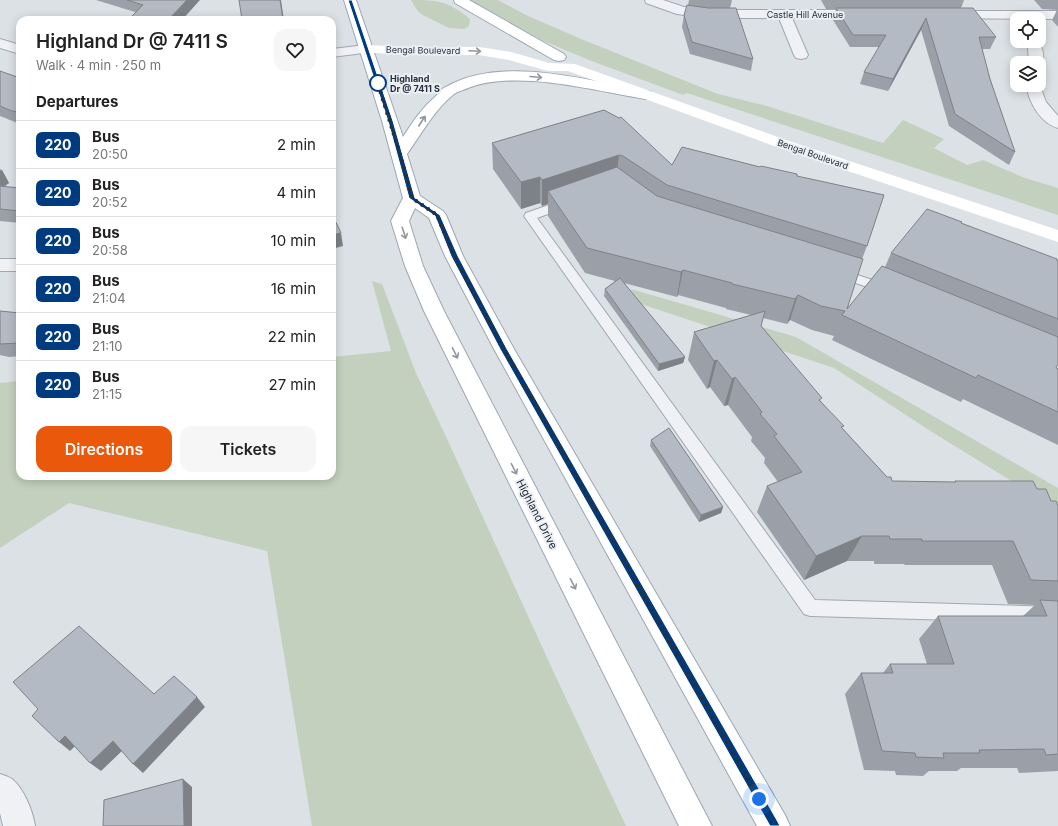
<!DOCTYPE html>
<html lang="en">
<head>
<meta charset="utf-8">
<style>
  body { margin:0; font-family:Inter,sans-serif; background:#f6f6f6; color:#222; height:100vh; display:flex; flex-direction:column; font-size:15px; white-space:nowrap }
  * { box-sizing:border-box; margin:0 }
  p { font-size:13px; color:#767676 }
  .icon { flex:none; width:22px; height:22px; fill:none; stroke:currentColor; stroke-width:2; stroke-linecap:round; stroke-linejoin:round }
  .map { position:relative; flex:1; overflow:hidden }
  .drawer { position:absolute; left:16px; top:16px; width:320px; height:464px; display:flex; flex-direction:column; background:#fff; border-radius:12px; box-shadow:0 2px 10px #0003 }
  .drawer>* { flex:none }
  .badge { padding:0 8px; border-radius:6px; font-size:14px; line-height:26px }
  .fabs { position:absolute; left:1010px; top:12px; display:grid; gap:8px }
  .fabs a { display:grid; place-items:center; width:36px; height:36px; border-radius:8px; background:#fff; box-shadow:0 2px 10px #0003; font-size:20px }
  .you { position:absolute; width:20px; height:20px; margin:-10px; border:3px solid #fff; border-radius:50%; background:#1a73e8; box-shadow:0 0 0 6px #1a73e833 }
  .map>.badge { position:absolute; translate:-50% -50%; box-shadow:0 0 0 2px #fff }
  h2 { padding:0 20px; font-size:15px; line-height:36px }
  .round { display:grid; place-items:center; flex:none; width:42px; height:42px; border-radius:12px; background:#f6f6f6 }
  .headline { display:flex; align-items:center; justify-content:space-between; height:68px; padding:0 20px }
  h1 { font-size:19px; font-weight:600; line-height:30px }
  .action { display:flex; gap:8px; margin-top:auto; padding:8px 20px }
  .action a { flex:1; height:46px; border-radius:12px; background:#ea580c; color:#fff; font-size:16px; font-weight:600; line-height:46px; text-align:center }
  .action a+a { background:#f6f6f6; color:#222 }
  ul { padding:0; list-style:none }
  li { display:flex; align-items:center; gap:12px; height:48px; padding:0 20px; border-top:1px solid #e0e0e0 }
  li div { flex:1 }
  li b { display:block; font-size:15px }
  li em { font-style:normal }
  li .badge { min-width:44px; font-weight:700; text-align:center }
  .map>svg:first-child { display:block }
</style>
</head>
<body>
<div class="map">
<svg width="1058" height="826" viewBox="0 0 1058 826">
  <rect width="100%" height="100%" fill="#dce1e6"/>
  <path fill="#c3d0bd" d="M411,0C438,0 448,1 470,19L469,26L464,29L449,28L421,14L417,10Z
    M469,0H498L526,15L581,39L718,94L767,106L883,143L903,120L944,139L934,148L967,165L983,160L1025,178L1058,188V215L687,93L683,95L589,60L544,41Z
    M372,281L382,284L416,373L449,443L555,675L626,826H312L267,551L69,503L0,548V383L20,381V476H332V357L391,351Z
    M631,289L796,337L1058,488V505L1049,504L932,432L834,368L638,303Z"/>
  <g fill="none" stroke-linecap="round" stroke-linejoin="round">
    <g stroke="#a2a8b0" stroke-width="2">
      <path id="lane" d="M566,199L570,200L572,203L570,206L537,218L815,600L1058,607V623L810,616L804,614L524,216L526,213Z
        M837,268L893,287L895,290L893,293L888,294L832,275L831,272L832,269Z"/>
    </g>
    <g stroke="#a2a8b0" stroke-width="2">
      <path id="street" d="M645,0H663L684,7L706,10H864L869,11L871,14L869,17L864,18H792L808,55L806,58L801,59L796,58L794,55L779,18H706L677,14L646,3Z
        M948,11H1058V19L943,18L941,15L943,12Z
        M0,39L20,45V54L0,48Z
        M1025,41H1039C1042,48 1046,59 1041,66L1039,67V63H1029L1028,48Z
        M366,45L371,46L373,49L371,52L332,57V49Z
        M1039,83L1046,102L1058,116V128C1040,123 1029,102 1026,85H1039Z
        M0,259H20V271H0Z
        M0,774C4,775 9,777 12,779C24,789 33,811 35,826H3L0,813Z"/>
    </g>
    <g stroke="#9ca6b2" stroke-width="2">
      <path id="primary" d="M344,0H356L403,137C414,120 421,109 437,95C440,92 442,88 446,87C501,55 587,80 646,91L651,92L653,95L651,98L646,99C595,91 517,69 468,88C464,90 458,91 454,94C434,110 422,133 407,154L420,196L443,211L446,215L463,256L514,349L785,815L790,826H757L494,349L445,256L429,218L415,208L409,221L423,266L444,311L712,826H679L424,311L405,266L391,221L403,198L382,121Z
        M454,0H469L564,54L566,57L564,60L559,61L554,60L455,3Z"/>
    </g>
    <use href="#lane" fill="#eff1f5" fill-rule="evenodd"/>
    <use href="#street" fill="#eff1f5" fill-rule="evenodd"/>
    <path fill="#fff" fill-rule="evenodd" d="M366,45L409,47H479L511,52L549,63L575,64L786,140L1058,230V242L774,146L568,71H548L509,60L479,55H409L361,52L359,49L361,46Z"/>
    <use href="#primary" fill="#fff" fill-rule="evenodd"/>
  </g>
  <path fill="#9ba0a8" d="M96,0H200L135,12Z
    M689,0H732L730,8L753,59L751,71L690,54L682,27L684,15L688,5Z
    M821,0H964L961,8L996,37L990,49H982L990,79L1015,152L1009,165L949,126L921,30L888,91L860,84L864,72L879,47H850L833,20L836,9H826Z
    M1034,0H1058V27L1052,20L1057,10L1042,9Z
    M0,71L20,78V124L0,116Z
    M604,110L672,165L760,167L797,176L867,246L862,259L847,309L885,267L891,253L961,224L1058,261V364L1056,368L1058,369V445L963,399L961,402L832,340L834,336L812,330L790,320L787,324L763,318L761,326L843,429L887,477L892,481L954,482L955,481L1037,489L1058,506V771L1019,773L1017,768H961L957,771H929L923,776L896,775L895,771L864,770L845,694L861,673H883L890,664H927L919,639L938,616H1023L1035,605L1008,604L992,565H905L904,564H874V561H847L804,580L757,512L767,486L778,482L764,463L765,458L751,441L752,437L728,405L724,406L710,387L707,389L688,360L694,332L751,315L726,309V308L678,295L677,297L624,283L685,357L683,363L658,371L604,296L605,289L615,281L585,273L548,216V204L542,206L540,203L521,209L493,169L492,143Z
    M0,169L2,170L9,183L4,187L20,188V223L0,221Z
    M0,311L20,313V356L9,357L0,355Z
    M651,440L723,507L721,513L699,522L650,446Z"/>
  <path fill="#7e8288" d="M187,0H200L182,20H168Z
    M280,0H281L284,20H283Z
    M926,18L921,30L888,91L893,79Z
    M619,155L616,182L548,191V204L542,206V180Z
    M2,170L9,183L0,189V171Z
    M540,177V203L521,209V182Z
    M341,233L343,246L332,249V235Z
    M683,270L678,295L677,297L681,272Z
    M798,295L790,320L787,324L795,299Z
    M685,357L683,363L658,371L659,364Z
    M717,360L710,387L707,389L714,361Z
    M735,377L728,405L724,406L732,379Z
    M723,507L721,513L699,522L701,515Z
    M862,536L847,561L804,580L816,556Z
    M197,697L205,707L143,773L133,764Z
    M65,736L76,745L70,751L59,742Z
    M113,741L123,750L101,771L90,763Z
    M183,779L192,787V826H184Z"/>
  <path fill="#b4bac3" stroke="#7e8288" d="M127,0H187L168,20H128L143,5Z
    M239,0H280L283,20H242Z
    M687,5L708,8H736L753,59L692,42L684,15Z
    M836,8H973L996,37H979L990,79L1015,152L955,114L926,18L893,79L864,72L886,35H853Z
    M0,71L20,78V112L12,111L0,106Z
    M604,110L619,118L621,117L672,165L682,147L760,167L761,166L797,174V176L884,195L867,246L667,185L623,156L619,155L542,180L540,177L521,182L492,143Z
    M617,167L657,196L863,259L847,309L882,266L1058,337V364L1056,368L1058,369V412L978,375L976,378L842,315L845,311L821,306L798,295L795,299L732,284V283L683,270L681,272L587,248L548,191Z
    M0,186L20,188V211L0,209Z
    M927,209L962,222L961,223L1057,259V261H1058V319L891,253Z
    M332,214L341,233L332,235Z
    M620,278L685,357L659,364L605,289Z
    M0,311L20,313V343L0,344Z
    M765,311L761,326L822,398L819,400L844,426L841,427L887,477H891L892,481L956,482L955,481H1033L1037,489H1046L1051,501H1056L1058,506V581L1031,580L1013,541H922V539H890L889,536H862L816,556L767,486L802,472L774,436L777,434L760,414L762,412L735,377L732,379L717,360L714,361L694,332Z
    M669,428L723,507L701,515L651,440Z
    M1040,600L1058,601V754L1046,755L1044,749L979,750L980,753H943L944,758L916,757L915,753L882,751L861,673H893L890,664H954L938,616H1047Z
    M79,626L154,694L174,676L197,697L133,764L113,741L90,763L65,736L59,742L32,716L38,709L13,682Z
    M183,779L184,826H103L104,800Z"/>
  <defs><path id="oneway-shaft" d="M-6 0H5M1.5-3L5.5 0L1.5 3" fill="none" stroke-width="1.6" stroke-linecap="round" stroke-linejoin="round"/></defs>
  <g stroke="#92979e">
    <use href="#oneway-shaft" transform="translate(475 51) rotate(3)"/>
    <use href="#oneway-shaft" transform="translate(536 77) rotate(5)"/>
    <use href="#oneway-shaft" transform="translate(422 121) rotate(-57)"/>
    <use href="#oneway-shaft" transform="translate(404 233) rotate(72)"/>
    <use href="#oneway-shaft" transform="translate(455 353) rotate(64)"/>
    <use href="#oneway-shaft" transform="translate(514 469) rotate(63)"/>
    <use href="#oneway-shaft" transform="translate(573 584) rotate(63)"/>
  </g>
  <path fill="#003b80" stroke="#fff" d="M348,0H352L393,121L415,198L440,215L458,256L507,349L778,822L780,826H770L500,349L451,256L435,216L409,198L388,121Z"/>
  <g fill="none" stroke-linecap="round" stroke-linejoin="round">
    <path stroke="#262f3c" stroke-width="4" stroke-dasharray="0 7.2" d="M378,83L377,81L400,154L412,198L437,215L454,256L504,349L759,799"/>
  </g>
  <circle fill="#fff" stroke="#003b80" stroke-width="2" cx="378" cy="83" r="8"/>
  <g text-anchor="middle" dominant-baseline="central" stroke-width="4" stroke-linejoin="round" paint-order="stroke">
    <g font-size="9" fill="#262f3c" stroke="#ebeff4">
      <text x="805" y="14">Castle Hill Avenue</text>
      <text transform="translate(423 50) rotate(1)">Bengal Boulevard</text>
      <text transform="translate(813 154) rotate(19)">Bengal Boulevard</text>
    </g>
    <g font-size="9" font-weight="bold" fill="#262f3c" stroke="#ebeff4" text-anchor="start">
      <text x="390" y="78">Highland<tspan x="390" dy="10">Dr @ 7411 S</tspan></text>
    </g>
    <g font-size="11" fill="#262f3c" stroke="#ebeff4">
      <text transform="translate(537 514) rotate(63)">Highland Drive</text>
    </g>
  </g>
</svg>
<div class="fabs">
<a><svg class="icon" aria-label="locate" viewBox="0 0 24 24"><circle cx="12" cy="12" r="6"/><path d="M12 2v4M12 18v4M2 12h4M18 12h4"/></svg></a>
<a><svg class="icon" aria-label="layers" viewBox="0 0 24 24"><path d="M12 4l9 5-9 5-9-5zM3 14l9 5 9-5"/></svg></a>
</div>
<div class="you" style="left:759px;top:799px"></div>
<section class="drawer">
<div class="headline"><div><h1>Highland Dr @ 7411 S</h1><p>Walk · 4 min · 250 m</p></div><a class="round"><svg class="icon" aria-label="heart" viewBox="0 0 24 24"><path d="M12 20l-8-8c-3-5 5-10 8-4 3-6 11-1 8 4z"/></svg></a></div>
<h2>Departures</h2>
<ul>
<li><span class="badge" style="background:#003b80;color:#fff">220</span><div><b>Bus</b><p>20:50</p></div><em>2 min</em></li>
<li><span class="badge" style="background:#003b80;color:#fff">220</span><div><b>Bus</b><p>20:52</p></div><em>4 min</em></li>
<li><span class="badge" style="background:#003b80;color:#fff">220</span><div><b>Bus</b><p>20:58</p></div><em>10 min</em></li>
<li><span class="badge" style="background:#003b80;color:#fff">220</span><div><b>Bus</b><p>21:04</p></div><em>16 min</em></li>
<li><span class="badge" style="background:#003b80;color:#fff">220</span><div><b>Bus</b><p>21:10</p></div><em>22 min</em></li>
<li><span class="badge" style="background:#003b80;color:#fff">220</span><div><b>Bus</b><p>21:15</p></div><em>27 min</em></li>
</ul>
<div class="action"><a>Directions</a><a>Tickets</a></div>
</section>
</div>
</body>
</html>
